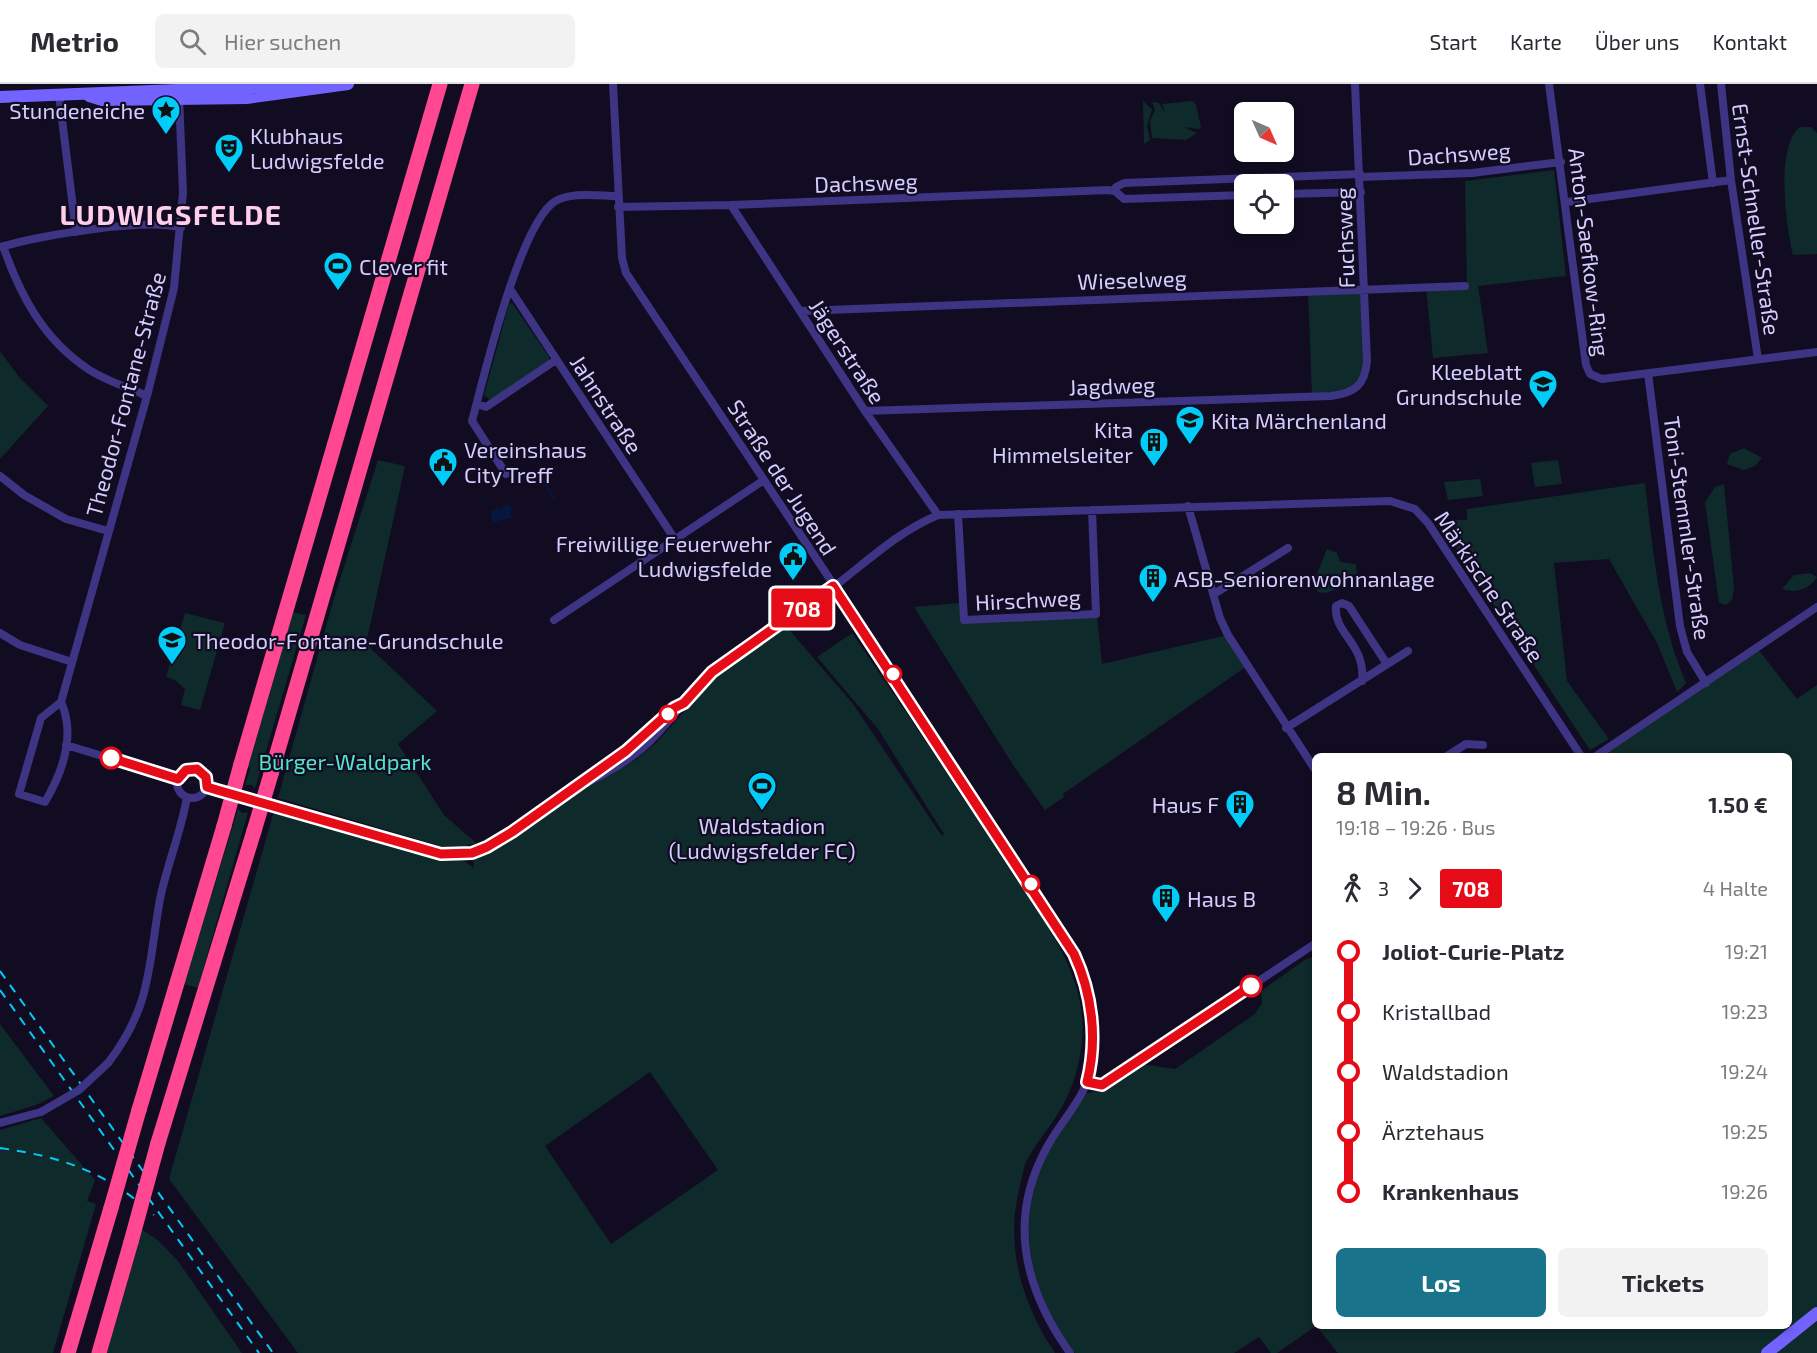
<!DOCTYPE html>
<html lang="de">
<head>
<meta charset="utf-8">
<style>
  body { margin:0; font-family:"Exo 2",sans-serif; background:#f2f2f3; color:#2b2b33; height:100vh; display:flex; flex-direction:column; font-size:22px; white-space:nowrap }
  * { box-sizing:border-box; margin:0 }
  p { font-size:20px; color:#7c7c81 }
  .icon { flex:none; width:33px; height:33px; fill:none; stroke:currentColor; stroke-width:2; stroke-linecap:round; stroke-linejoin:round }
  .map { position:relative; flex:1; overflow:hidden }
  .details { position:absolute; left:1312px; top:669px; width:480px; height:576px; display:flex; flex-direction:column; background:#fff; border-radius:9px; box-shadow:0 3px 9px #0003 }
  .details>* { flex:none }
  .badge { padding:0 12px; border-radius:4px; font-size:21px; line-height:39px }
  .needle { width:39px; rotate:135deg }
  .controls { position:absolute; left:1234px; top:18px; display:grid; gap:12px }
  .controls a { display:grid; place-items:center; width:60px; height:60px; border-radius:9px; background:#fff; box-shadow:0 3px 9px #0003; font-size:30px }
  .map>.badge { position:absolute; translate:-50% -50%; box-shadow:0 0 0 3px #fff }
  .legs { display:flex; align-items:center; gap:9px; height:66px; padding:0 24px; font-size:20px }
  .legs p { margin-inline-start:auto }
  .head { display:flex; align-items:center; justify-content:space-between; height:102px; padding:0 24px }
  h1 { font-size:33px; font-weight:700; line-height:45px }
  .cta { display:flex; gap:12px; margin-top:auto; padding:12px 24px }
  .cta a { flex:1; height:69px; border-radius:9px; background:#18738b; color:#fff; font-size:24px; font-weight:700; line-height:69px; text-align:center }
  .cta a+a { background:#f2f2f3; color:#2b2b33 }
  ul { padding:0 24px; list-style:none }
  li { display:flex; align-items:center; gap:21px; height:60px; font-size:22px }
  li i { display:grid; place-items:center; width:9px; height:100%; margin:0 8px; background:currentColor }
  li i::after { content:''; width:15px; height:15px; margin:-8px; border:4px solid; border-radius:50%; background:#fff }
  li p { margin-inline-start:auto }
  li:first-child i { background:linear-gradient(#0000 50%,currentColor 0) }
  li:last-child i { background:linear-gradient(currentColor 50%,#0000 0) }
  header { display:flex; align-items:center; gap:36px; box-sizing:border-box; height:84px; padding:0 30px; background:#fff; border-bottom:2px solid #e1e1e2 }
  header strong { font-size:28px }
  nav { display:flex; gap:33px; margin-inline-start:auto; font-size:21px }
  .search { width:420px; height:54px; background:#f2f2f3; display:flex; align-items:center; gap:15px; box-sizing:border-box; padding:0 21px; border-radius:9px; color:#7c7c81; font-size:22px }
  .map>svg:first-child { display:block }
</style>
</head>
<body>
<header>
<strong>Metrio</strong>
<div class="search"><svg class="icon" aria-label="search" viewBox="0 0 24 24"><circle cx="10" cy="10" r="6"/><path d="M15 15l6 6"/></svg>Hier suchen</div>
<nav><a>Start</a><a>Karte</a><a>Über uns</a><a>Kontakt</a></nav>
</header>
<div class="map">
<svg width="1817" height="1269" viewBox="0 0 1817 1269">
  <rect width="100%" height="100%" fill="#110c21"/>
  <path fill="#0f2a2b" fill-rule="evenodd" d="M1143,17L1152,25L1147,42L1150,56L1144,60Z
    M1192,17L1196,21L1201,43L1199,45L1184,43L1197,49L1186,56L1152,54L1150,37L1155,26L1152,18L1159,19L1165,29L1162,20Z
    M1800,43H1811L1817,49V170L1793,171C1786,143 1775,62 1800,43Z
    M1554,86L1566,192L1478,202L1488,269L1433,274L1426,203L1467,202L1465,97Z
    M1364,204V295L1358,304L1312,312L1308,206Z
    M512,219L549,273V277L490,316L484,311L509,220Z
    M0,267L19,293L48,322L0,375Z
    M1744,364L1762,374L1755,382L1744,386L1727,380L1730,370Z
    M378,376L405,382L366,560L437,627L398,660L444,731L476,759L461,763H444L278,714L334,514Z
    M1558,376L1562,400L1535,403L1531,379Z
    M1480,395L1483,412L1448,416L1444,398Z
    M1645,399C1653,467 1659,536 1686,599L1677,608L1657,559L1609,475L1554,479L1567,597L1609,655L1590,666L1438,436H1467V425Z
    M1724,400L1734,504L1732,516L1726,521L1719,519L1705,418L1715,403Z
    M1327,465L1337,469L1340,478L1356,480L1357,490L1342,496L1339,504L1326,509L1318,508L1313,500Z
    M1810,489L1817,493C1809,505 1797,510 1782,505L1794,491Z
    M959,519L962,538L1097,532L1102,580L1228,551L1247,582L1063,710L1064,713L1045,726L1013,681L914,523Z
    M293,528L306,531L255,705L252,701H245L250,684L248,683Z
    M185,529L225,539L200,626L181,621L185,605L175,596L166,593Z
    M786,542L853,620L942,752L944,750L878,645L817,573L852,549C904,624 953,699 1003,775C1030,818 1068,863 1079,914C1087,946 1081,985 1066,1015C1056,1037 1038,1055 1027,1076C1023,1083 1022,1094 1020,1102C1004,1161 1022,1220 1055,1269H298L169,1095L274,727L427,772L461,775L474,784L473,773L490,767L574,709L634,677L656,659L717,591ZM650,988L718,1086L611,1160L545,1062Z
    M1757,564L1797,615L1817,601V1269H1338L1316,1242L1277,1269H1271L1259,1253L1234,1269H1075C1032,1213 1013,1141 1045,1075C1056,1052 1073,1031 1087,1009L1103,1006L1141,980L1175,985L1255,930L1262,919L1261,907L1306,875L1315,873L1316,1242H1790V672H1600Z
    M238,725L242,729L248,728L198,904L184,900Z
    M0,940L54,1012L36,1021L0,1032Z
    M41,1034L95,1096L87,1117L96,1120L53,1269H0V1046Z
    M135,1141L159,1157L178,1177L242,1269H99Z"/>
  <path fill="#06173f" d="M506,420L512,423L510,432L514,433L492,439L491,427L499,423L500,428L503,430L500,425Z"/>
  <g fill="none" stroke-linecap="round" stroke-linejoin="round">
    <path stroke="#06173f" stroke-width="2" d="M524,393L528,388L543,396L555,416"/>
    <path stroke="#3d3483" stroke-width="8" d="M613,0L622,174L626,189C741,362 858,535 971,710C994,745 1017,779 1040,815C1059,845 1079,873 1088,909C1095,938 1097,979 1083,1007C1073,1027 1056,1045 1046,1065C1007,1137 1025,1206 1070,1269
      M1549,0L1586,281L1590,290L1602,295L1817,268
      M1700,0L1713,99
      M1721,0L1731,96L1758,275
      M59,11L76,148
      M1360,93L1472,89L1561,78
      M1115,107L1116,103L1124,99L1360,90
      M1284,110L1361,108
      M1567,118L1731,96
      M731,121L865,327L938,431
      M618,123L731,121L1108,106L1115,107L1124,115L1245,111
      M3,162C20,211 43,255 88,285C106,297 127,303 147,312
      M1,163C38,152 147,133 181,144
      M510,205L674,454
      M801,227L1465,202
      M1648,289L1680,542L1687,568L1706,599
      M477,320L486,323L556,276
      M865,327L1331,312C1355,309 1365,301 1367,277L1355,0
      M506,390L472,337C484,292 519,143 554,118C571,107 598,112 618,112
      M0,392L24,411L66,435L108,447
      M1188,422L1220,534L1228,551L1316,687
      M958,430L964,536L1096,530L1092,426
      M1214,510L1288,464
      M554,536L764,396
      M0,549L20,561L72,578
      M1362,597C1366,559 1333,550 1336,522L1342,519L1349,522L1387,580
      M61,618L147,312L174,204L183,109L179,12
      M61,618C76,651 62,689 45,718L19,710L41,634Z
      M1286,644L1408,567
      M66,661L178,695
      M1447,672L1466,660L1483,661
      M1596,672L1817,523
      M177 699a15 15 0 1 1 30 0a15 15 0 1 1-30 0Z
      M207,703L441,770L464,771L487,763L626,667L671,627
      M571,706C601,693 633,676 655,652C675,632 691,606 713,588C753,555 799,529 840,498C872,473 900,447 938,431L1390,417L1415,425L1428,439L1581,672
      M108,979C152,922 148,882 160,815C167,781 181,748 187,713
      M1087,998L1102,1001L1316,859
      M0,1039L41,1028"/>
    <path stroke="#7263ff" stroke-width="12" d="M89,12L102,16L247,14L348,0
      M0,13L278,2L304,4
      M1767,1269L1817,1229"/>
    <path stroke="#ff4792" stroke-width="15" d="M241,680L440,0
      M271,690L472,0
      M139,1026L224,742
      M158,1059L254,747
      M68,1269L111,1124
      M99,1269L131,1158"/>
    <path stroke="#00ccf7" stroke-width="2" stroke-dasharray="9 8" stroke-linecap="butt" d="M0,887L273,1269
      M0,906L259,1269
      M0,1064C63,1073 106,1088 154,1131"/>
    <path stroke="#3d3483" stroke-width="8" d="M41,1028L79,1006L108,979"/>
    <path stroke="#ff4792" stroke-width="15" d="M224,742L241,680
      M254,747L271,690
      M111,1124L139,1026
      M131,1158L158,1059"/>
  </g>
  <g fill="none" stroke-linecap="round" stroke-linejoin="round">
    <g stroke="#fff" stroke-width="14">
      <path id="line-1" d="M111,674L178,695L186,686L197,685L206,693L207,703L217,706L441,770L472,769L487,763L512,748L626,667L674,624L684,619L712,588L833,502L1074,870C1092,909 1098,955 1087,998L1102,1001L1251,902"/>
    </g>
    <use href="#line-1" stroke="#e50b17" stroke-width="9"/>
  </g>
  <defs>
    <g id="sight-pin" transform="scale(1.5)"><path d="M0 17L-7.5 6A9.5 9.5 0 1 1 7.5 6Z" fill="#00ccf7" stroke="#110c21"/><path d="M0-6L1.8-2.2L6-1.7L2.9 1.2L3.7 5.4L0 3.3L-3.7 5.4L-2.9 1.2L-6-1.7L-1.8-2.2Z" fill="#111"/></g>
    <g id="theatre-pin" transform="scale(1.5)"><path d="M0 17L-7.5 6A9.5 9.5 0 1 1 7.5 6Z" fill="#00ccf7" stroke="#110c21"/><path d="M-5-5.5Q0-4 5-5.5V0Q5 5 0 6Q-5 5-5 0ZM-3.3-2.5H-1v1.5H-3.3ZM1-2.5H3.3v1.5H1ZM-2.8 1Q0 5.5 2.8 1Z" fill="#111"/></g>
    <g id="stadium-pin" transform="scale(1.5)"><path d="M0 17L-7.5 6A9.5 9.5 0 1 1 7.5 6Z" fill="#00ccf7" stroke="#110c21"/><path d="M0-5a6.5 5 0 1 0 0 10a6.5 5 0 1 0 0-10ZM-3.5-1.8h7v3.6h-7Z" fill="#111"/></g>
    <g id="school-pin" transform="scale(1.5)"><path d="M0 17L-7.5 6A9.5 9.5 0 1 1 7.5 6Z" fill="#00ccf7" stroke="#110c21"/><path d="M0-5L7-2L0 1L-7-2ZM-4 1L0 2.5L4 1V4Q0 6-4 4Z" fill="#111"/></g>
    <g id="building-pin" transform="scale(1.5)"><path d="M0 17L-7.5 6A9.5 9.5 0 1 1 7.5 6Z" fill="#00ccf7" stroke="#110c21"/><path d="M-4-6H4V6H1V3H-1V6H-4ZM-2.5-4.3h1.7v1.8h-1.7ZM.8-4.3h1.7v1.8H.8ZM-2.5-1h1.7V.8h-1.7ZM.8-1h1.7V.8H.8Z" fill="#111"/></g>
    <g id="civic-pin" transform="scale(1.5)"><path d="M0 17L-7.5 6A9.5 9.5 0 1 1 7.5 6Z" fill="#00ccf7" stroke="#110c21"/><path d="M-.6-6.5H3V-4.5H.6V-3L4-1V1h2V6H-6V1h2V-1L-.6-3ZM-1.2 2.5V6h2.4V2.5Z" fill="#111"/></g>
  </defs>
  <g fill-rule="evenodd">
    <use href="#sight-pin" x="166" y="26"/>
    <use href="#theatre-pin" x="229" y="64"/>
    <use href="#stadium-pin" x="338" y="182"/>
    <use href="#school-pin" x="1543" y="300"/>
    <use href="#school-pin" x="1190" y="336"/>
    <use href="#building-pin" x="1154" y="358"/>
    <use href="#civic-pin" x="443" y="378"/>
    <use href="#civic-pin" x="793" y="472"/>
    <use href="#building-pin" x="1153" y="494"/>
    <use href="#school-pin" x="172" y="556"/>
    <use href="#stadium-pin" x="762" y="702"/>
    <use href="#building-pin" x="1240" y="720"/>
    <use href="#building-pin" x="1166" y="814"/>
  </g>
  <g fill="#fff" stroke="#e50b17" stroke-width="3">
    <circle cx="893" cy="590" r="8"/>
    <circle cx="668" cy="630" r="8"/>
    <circle cx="111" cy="674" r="10"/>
    <circle cx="1031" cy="800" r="8"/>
    <circle cx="1251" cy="902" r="10"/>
  </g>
  <g text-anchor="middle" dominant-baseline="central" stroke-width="4.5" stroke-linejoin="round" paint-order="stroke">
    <g font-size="22" fill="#d5ccff" stroke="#110c21" text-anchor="start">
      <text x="145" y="26" text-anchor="end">Stundeneiche</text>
      <text x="250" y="51">Klubhaus<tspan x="250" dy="25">Ludwigsfelde</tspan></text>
      <text x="359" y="182">Clever fit</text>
      <text x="1522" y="287" text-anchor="end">Kleeblatt<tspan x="1522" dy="25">Grundschule</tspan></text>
      <text x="1211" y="336">Kita Märchenland</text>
      <text x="1133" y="345" text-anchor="end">Kita<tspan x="1133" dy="25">Himmelsleiter</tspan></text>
      <text x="464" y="365">Vereinshaus<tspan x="464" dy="25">City Treff</tspan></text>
      <text x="772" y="459" text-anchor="end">Freiwillige Feuerwehr<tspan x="772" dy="25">Ludwigsfelde</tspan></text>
      <text x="1174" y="494">ASB-Seniorenwohnanlage</text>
      <text x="193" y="556">Theodor-Fontane-Grundschule</text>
      <text x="1219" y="720" text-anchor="end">Haus F</text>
      <text x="762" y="741" text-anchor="middle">Waldstadion<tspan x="762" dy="25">(Ludwigsfelder FC)</tspan></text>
      <text x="1187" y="814">Haus B</text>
    </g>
    <g font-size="22" fill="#d5ccff" stroke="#110c21">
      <text transform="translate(1459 69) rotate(-4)">Dachsweg</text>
      <text transform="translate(866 98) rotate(-2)">Dachsweg</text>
      <text transform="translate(1757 135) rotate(82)">Ernst-Schneller-Straße</text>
      <text transform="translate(1344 154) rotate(-92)">Fuchsweg</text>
      <text transform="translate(1590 168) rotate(83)">Anton-Saefkow-Ring</text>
      <text transform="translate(1132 195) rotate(-2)">Wieselweg</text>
      <text transform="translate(848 267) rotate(57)">Jägerstraße</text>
      <text transform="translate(1112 301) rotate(-2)">Jagdweg</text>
      <text transform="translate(125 310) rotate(-75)">Theodor-Fontane-Straße</text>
      <text transform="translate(607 320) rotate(57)">Jahnstraße</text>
      <text transform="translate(783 393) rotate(57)">Straße der Jugend</text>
      <text transform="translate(1688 444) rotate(82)">Toni-Stemmler-Straße</text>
      <text transform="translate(1490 502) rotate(56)">Märkische Straße</text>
      <text transform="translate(1028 515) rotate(-3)">Hirschweg</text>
    </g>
    <g font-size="22" fill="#52e5cb" stroke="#110c21">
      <text x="345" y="677">Bürger-Waldpark</text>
    </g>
    <g font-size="28" font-weight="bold" letter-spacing="1.5" fill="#ffceea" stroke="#110c21">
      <text x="171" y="130">LUDWIGSFELDE</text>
    </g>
  </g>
</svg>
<div class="controls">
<a><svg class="needle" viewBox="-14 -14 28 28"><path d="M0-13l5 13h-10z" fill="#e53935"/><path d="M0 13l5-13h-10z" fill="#7c7c81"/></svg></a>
<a><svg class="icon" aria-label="locate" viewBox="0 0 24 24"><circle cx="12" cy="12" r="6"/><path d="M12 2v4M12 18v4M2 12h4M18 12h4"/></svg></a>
</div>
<b class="badge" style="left:802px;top:524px;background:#e50b17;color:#fff">708</b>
<section class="details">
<div class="head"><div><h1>8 Min.</h1><p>19:18 – 19:26 · Bus</p></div><b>1.50 €</b></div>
<div class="legs"><svg class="icon" aria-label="walk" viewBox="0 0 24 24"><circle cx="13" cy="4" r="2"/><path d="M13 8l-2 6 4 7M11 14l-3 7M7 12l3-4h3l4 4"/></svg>3<svg class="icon" aria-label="forward" viewBox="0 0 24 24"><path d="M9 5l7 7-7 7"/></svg><b class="badge" style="background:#e50b17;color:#fff">708</b><p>4 Halte</p></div>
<ul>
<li><i style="color:#e50b17"></i><b>Joliot-Curie-Platz</b><p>19:21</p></li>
<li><i style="color:#e50b17"></i><span>Kristallbad</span><p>19:23</p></li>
<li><i style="color:#e50b17"></i><span>Waldstadion</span><p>19:24</p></li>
<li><i style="color:#e50b17"></i><span>Ärztehaus</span><p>19:25</p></li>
<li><i style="color:#e50b17"></i><b>Krankenhaus</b><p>19:26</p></li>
</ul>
<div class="cta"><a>Los</a><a>Tickets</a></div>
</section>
</div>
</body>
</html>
